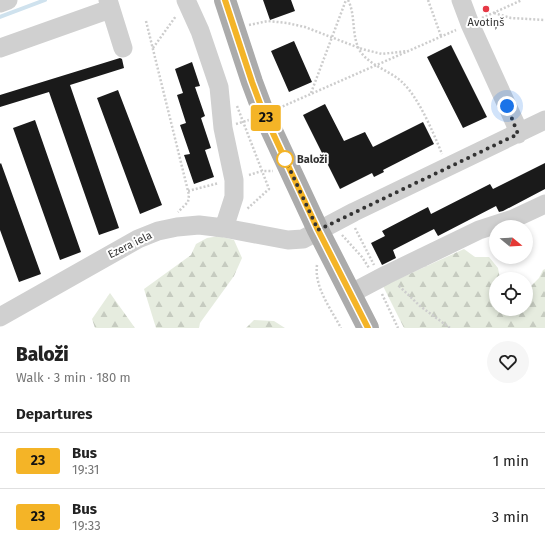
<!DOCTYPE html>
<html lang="en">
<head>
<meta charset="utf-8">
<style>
  body { margin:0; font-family:"Fira Sans",sans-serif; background:#f6f6f6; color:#222; height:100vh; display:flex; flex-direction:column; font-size:15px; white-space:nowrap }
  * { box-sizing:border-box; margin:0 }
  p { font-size:13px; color:#767676 }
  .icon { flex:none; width:22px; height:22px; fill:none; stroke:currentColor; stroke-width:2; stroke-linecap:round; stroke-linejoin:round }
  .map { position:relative; height:328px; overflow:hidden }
  .side { display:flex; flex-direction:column; background:#fff; flex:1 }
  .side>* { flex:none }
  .badge { padding:0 8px; border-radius:3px; font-size:14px; line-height:26px }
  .needle { width:26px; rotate:108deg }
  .buttons { position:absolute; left:489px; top:220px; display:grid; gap:8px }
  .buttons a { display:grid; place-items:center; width:44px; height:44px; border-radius:50%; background:#fff; box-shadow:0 2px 6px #0003; font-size:20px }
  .you { position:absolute; width:20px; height:20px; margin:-10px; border:3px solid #fff; border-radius:50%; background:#1a73e8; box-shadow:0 0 0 6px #1a73e833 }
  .map>.badge { position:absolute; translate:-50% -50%; box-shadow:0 0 0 2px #fff }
  h2 { padding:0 16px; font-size:15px; line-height:36px }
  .round { display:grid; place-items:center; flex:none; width:42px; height:42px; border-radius:21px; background:#f6f6f6 }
  .head { display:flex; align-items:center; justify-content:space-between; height:68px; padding:0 16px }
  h1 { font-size:19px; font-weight:800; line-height:30px }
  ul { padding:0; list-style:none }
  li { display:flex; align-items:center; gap:12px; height:56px; padding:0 16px; border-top:1px solid #e0e0e0 }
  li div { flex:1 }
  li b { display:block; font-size:15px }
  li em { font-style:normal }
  li .badge { min-width:44px; font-weight:700; text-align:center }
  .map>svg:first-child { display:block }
</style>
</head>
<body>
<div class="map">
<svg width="545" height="328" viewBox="0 0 545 328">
  <defs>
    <pattern id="forest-firs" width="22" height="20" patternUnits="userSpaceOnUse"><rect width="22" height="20" fill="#e6ecdf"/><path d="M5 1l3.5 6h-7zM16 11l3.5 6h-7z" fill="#c6cbc0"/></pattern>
  </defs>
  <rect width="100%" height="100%" fill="#fff"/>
  <path fill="url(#forest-firs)" d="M219,236L234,240L242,258L234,276L200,323L199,328H156L144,289L191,255L196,244L207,238Z
    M464,249L475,257H489L498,268L500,279H496V309H526V291L539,278L543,270L545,269V328H404L383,286Z
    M110,293L135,328H95L92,319Z
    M254,320L274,321L285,328H246Z"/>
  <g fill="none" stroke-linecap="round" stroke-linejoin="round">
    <path stroke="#cfe2ee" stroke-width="4" d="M0,17L45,0"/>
  </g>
  <path fill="#1a1a1a" d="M263,0H291L295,11L270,20Z
    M294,41L312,82L289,92L271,51Z
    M451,45L487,117L463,128L427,57Z
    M120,58L122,59L124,68L70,85L119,228L99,235L49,92L0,107V95Z
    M192,62L200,86L195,87L205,116L201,118L211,148L205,150L214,177L194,184L184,155L190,154L180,125L186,123L177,95L183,93L175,69Z
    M118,90L162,205L140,214L97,98Z
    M325,104L344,141L365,132L373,147L423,122L434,144L383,170L384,172L374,177L372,173L340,189L303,115Z
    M35,120L81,252L60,260L13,128Z
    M1,163L41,274L19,282L0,230V164Z
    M545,163V189L503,211L499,212L496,206L438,236L434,229L393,250L396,258L382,265L371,243L385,236L382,231L428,207L431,214L490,184L493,189Z"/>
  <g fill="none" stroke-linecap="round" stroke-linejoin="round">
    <path stroke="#cdcdcd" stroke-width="2.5" stroke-dasharray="2 2" stroke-linecap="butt" d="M348,0C356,15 351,36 360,51C370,66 389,70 402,82C419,98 433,132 442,154
      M428,0L441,36
      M494,13L511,18L545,20
      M482,18L522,0
      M146,21L189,195L188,202L178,212
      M249,25L268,21L287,23L305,27L362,49L382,54L407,51
      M153,48L176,16
      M311,93L346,0
      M237,106L269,189L247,209
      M279,108L456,30
      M236,124L249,120
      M249,175L262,171H273
      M188,191L219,183
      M355,228L374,265
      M342,235L362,257L369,268
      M317,265C314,287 331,309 341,328
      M399,286L420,306L450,328
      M382,294L398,328"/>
    <path stroke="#d0d0d0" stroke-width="19" d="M108,0L123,48
      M186,0L200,31L219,87L223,128L234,180V197L224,228
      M461,0L470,24L515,123L518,134
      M0,3L8,0
      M0,48L110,9
      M350,294L386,275L479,230L513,219L545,204
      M0,317L138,239L158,231L177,227L199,225L224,228L288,240L303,239L354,212L545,120"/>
    <path stroke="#ababab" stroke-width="22" d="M225,0L252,82L264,114L318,230L368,328"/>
  </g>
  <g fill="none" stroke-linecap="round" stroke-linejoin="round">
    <g stroke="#fff" stroke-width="9">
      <path id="line" d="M225,0L252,82L264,114L318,230L368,328"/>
    </g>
    <use href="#line" stroke="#f4b427" stroke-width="6"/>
    <path stroke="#333" stroke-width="4" stroke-dasharray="0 7.2" d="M285,159L318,230L518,134L507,106"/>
  </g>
  <circle fill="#e63946" stroke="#fff" stroke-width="1.5" cx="486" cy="9" r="4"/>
  <circle fill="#fff" stroke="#f4b427" stroke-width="2" cx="285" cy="159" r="8"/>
  <g text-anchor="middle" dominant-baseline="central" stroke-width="4" stroke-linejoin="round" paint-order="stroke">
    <g font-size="11" fill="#333" stroke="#fff">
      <text x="486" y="22">Avotiņš</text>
    </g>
    <g font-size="11" font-weight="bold" fill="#333" stroke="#fff" text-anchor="start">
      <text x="297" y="159">Baloži</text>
    </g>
    <g font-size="11" fill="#333" stroke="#fff">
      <text transform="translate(130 245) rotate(-26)">Ezera iela</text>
    </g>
  </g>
</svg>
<div class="buttons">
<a><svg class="needle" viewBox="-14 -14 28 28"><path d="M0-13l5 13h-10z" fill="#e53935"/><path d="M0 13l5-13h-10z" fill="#767676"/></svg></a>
<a><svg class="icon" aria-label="locate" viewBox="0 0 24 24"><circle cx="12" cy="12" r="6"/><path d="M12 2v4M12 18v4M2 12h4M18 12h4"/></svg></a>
</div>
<div class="you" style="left:507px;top:106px"></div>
<b class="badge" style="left:266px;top:118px;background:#f4b427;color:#111">23</b>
</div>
<section class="side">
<div class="head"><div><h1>Baloži</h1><p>Walk · 3 min · 180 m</p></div><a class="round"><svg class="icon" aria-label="heart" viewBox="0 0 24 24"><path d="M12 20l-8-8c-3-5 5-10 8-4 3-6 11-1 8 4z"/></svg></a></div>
<h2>Departures</h2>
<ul>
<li><span class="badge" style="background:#f4b427;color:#111">23</span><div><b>Bus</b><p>19:31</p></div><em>1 min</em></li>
<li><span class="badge" style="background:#f4b427;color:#111">23</span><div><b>Bus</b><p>19:33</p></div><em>3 min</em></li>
</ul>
</section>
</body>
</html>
